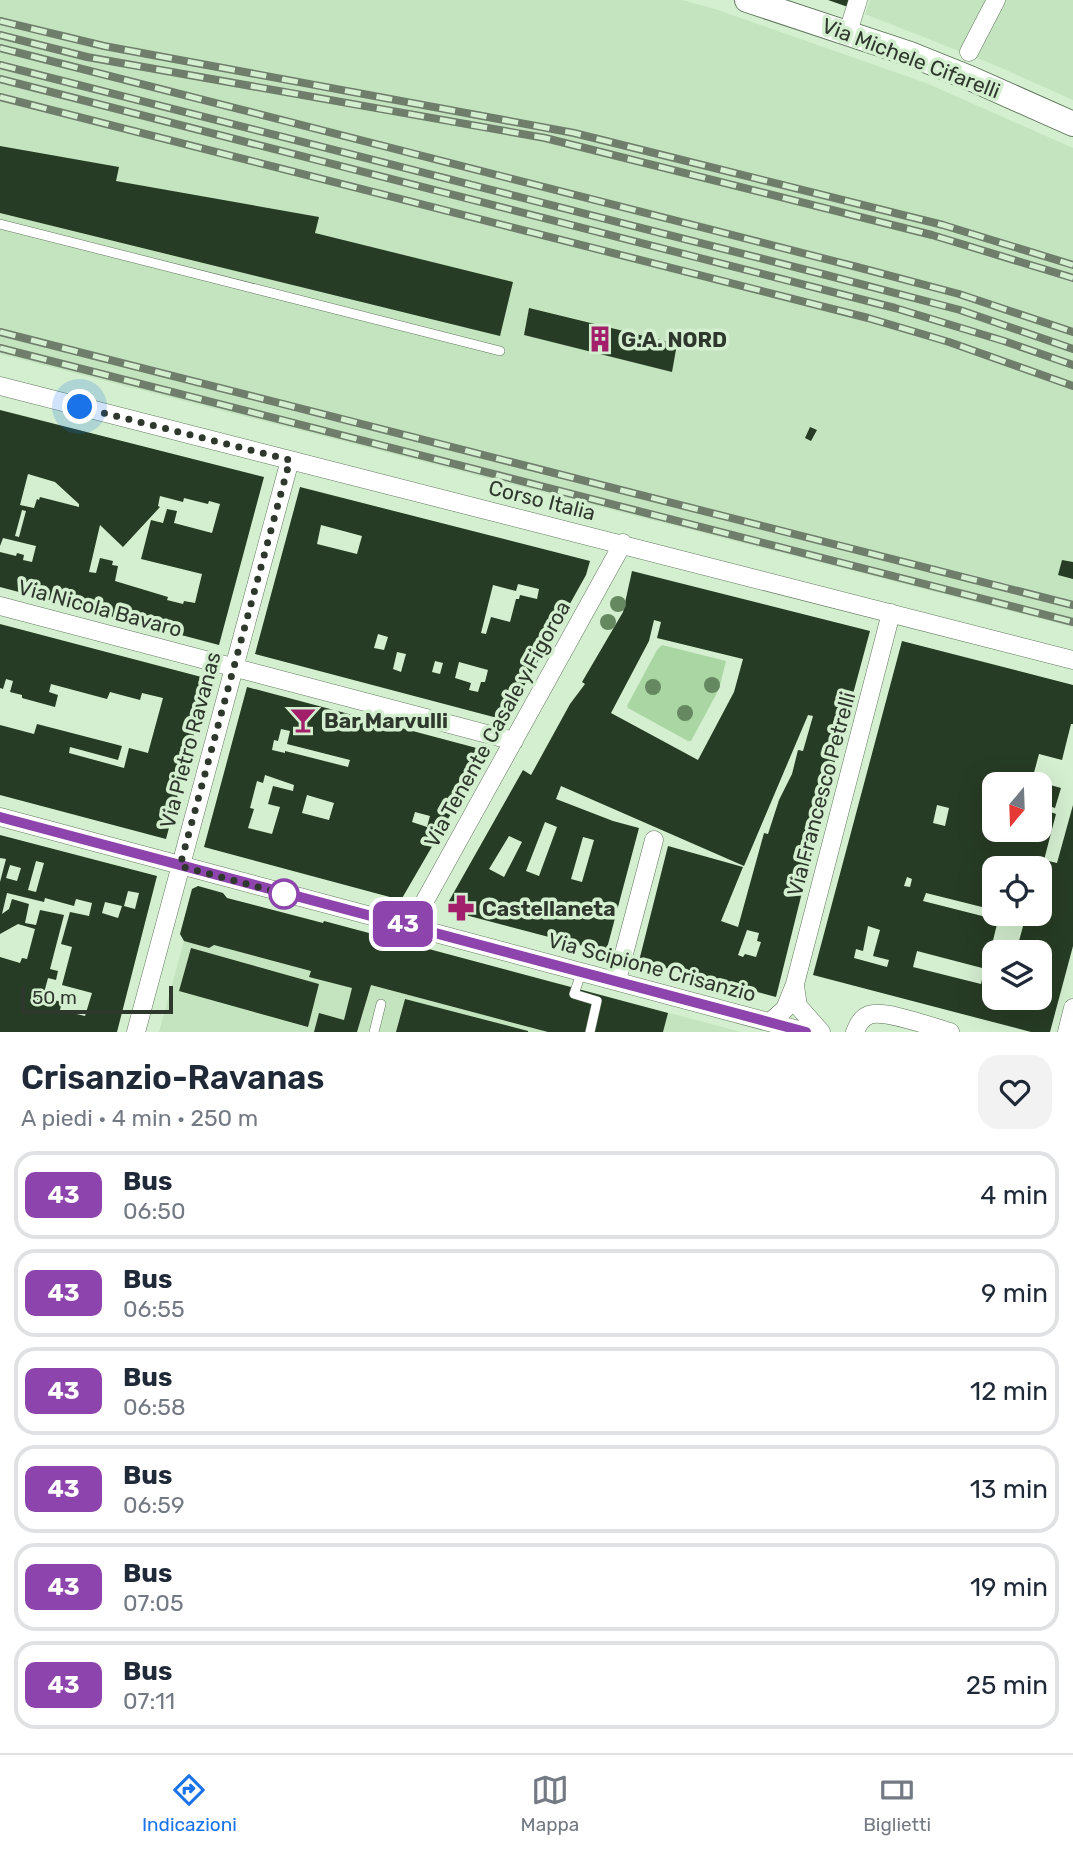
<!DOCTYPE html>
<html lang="it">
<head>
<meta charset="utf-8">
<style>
  body { margin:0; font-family:Rubik,sans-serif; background:#f2f2f3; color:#1f2937; height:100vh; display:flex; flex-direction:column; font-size:26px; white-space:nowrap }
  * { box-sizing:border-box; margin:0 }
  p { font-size:23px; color:#747a83 }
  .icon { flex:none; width:38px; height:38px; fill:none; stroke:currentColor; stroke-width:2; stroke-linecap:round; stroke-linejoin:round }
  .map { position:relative; height:1032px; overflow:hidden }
  .panel { display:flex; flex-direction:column; background:#fff; flex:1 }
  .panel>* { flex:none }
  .badge { padding:0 14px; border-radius:10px; font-size:24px; line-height:46px }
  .needle { width:46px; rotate:199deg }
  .tools { position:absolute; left:982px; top:772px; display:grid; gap:14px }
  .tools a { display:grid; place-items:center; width:70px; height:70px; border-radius:14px; background:#fff; box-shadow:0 7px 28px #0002; font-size:35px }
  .scale { position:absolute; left:21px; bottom:18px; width:152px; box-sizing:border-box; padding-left:7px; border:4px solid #2e382c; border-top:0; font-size:19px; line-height:24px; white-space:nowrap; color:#2e382c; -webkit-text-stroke:5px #d4eed0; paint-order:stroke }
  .you { position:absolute; width:35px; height:35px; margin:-18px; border:5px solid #fff; border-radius:50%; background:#1a73e8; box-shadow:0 0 0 10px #1a73e833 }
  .map>.badge { position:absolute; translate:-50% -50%; box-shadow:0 0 0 4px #fff }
  .round { display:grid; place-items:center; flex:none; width:74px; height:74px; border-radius:21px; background:#f2f2f3 }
  .head { display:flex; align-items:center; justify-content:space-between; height:119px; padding:0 21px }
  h1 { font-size:33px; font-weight:600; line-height:52px }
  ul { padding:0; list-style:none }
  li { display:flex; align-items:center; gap:21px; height:88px; margin:0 14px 10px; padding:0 7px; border:4px solid #e0e1e3; border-radius:21px }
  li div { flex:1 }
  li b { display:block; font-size:26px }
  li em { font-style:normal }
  li .badge { min-width:77px; font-weight:700; text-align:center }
  .tabs { display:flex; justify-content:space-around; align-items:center; height:98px; border-top:2px solid #e0e1e3; background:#fff; font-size:19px; color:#747a83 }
  .tabs a { display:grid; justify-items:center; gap:4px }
  .tabs .active { color:#1a73e8 }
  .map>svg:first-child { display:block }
</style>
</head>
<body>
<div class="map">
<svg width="1073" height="1032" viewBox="0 0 1073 1032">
  <rect width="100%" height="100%" fill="#d4eed0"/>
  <path fill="#c4e3bf" d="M0,0H682L718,10L926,83L1073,148V627L0,354Z
    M870,0H1073V100L997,66L865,14Z
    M198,886L223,893L227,898L323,923L324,921L741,1032H159L184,941L180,934L192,889Z"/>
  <path fill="#a9d6a2" d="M662,645L726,661L719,689L691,741H688L628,708L627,706L657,650Z"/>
  <path fill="#273c24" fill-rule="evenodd" d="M828,0H851L848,7Z
    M0,146L119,167L116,181L319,217L315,233L513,282L500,336L0,213Z
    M529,308L677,344L672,372L524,335Z
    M0,410L264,477L219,645L0,587V552L16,556L17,553L24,555L23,560L32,562L36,546L3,538L0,546ZM28,474L55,482L79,504V507L40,497L39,500L37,499L34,508L20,505ZM160,496L183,502L184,498L208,504L209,501L220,504L212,533L174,523L177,511L167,509L163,523L151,520L141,559L202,574L195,603L184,601L183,604L167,600L168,597L115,581L118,566L112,565L113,561L100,558L96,573L89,572L100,525L123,547L160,507L158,506ZM22,510L26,511L19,537L15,536Z
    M810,427L817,430L811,441L805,438Z
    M300,487L590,561L586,575L505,720L255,654ZM321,525L362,536L357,554L317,544ZM518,584L539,589L537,599L520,595L519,599H516L510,622L491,617L486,634L481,633L493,585L516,591ZM378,634L388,637L384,650L374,648ZM397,652L406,654L401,672L393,669ZM435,661L443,663L440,674L432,672ZM459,662L488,670L485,682H481L478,692L469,690L471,683L455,678Z
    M1062,560L1073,562V579L1058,575Z
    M632,571L870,631L832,772L776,997L639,961L668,846L743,867L721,921L738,927L764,833L768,834L779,800L792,774L798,750L803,751L813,716L808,715L744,866L561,786L556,799L613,821L639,828L606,952L454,912L449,901L523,770L531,775L570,704L585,684L582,682L623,612ZM654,620L661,622L657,638L743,659L734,692L698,760L611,713L649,641ZM545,822L557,827L539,876L526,871ZM509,836L522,842L504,877L489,869ZM583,837L594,840L582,882L571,879ZM747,930L759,933L757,941L761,942L756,957L745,954L743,957L738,955Z
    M0,624L209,679L166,839L0,795V725L34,734L37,724L122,746L118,760L70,747L69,753L124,768L129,748L148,753L163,698L142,693L140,700L110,692L107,699L51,684L49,692L58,695L55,707L22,698V695L10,692L13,681L6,679L3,689L0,688Z
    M902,641L1073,685V724H1071L1062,760L1039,754L1032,780L1061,788L1055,808L1046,805L1045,810L1056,814L1044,860L1057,863L1073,805V946L1050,1032H1031L813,975ZM994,784H1040V830H994ZM937,805L949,808L945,826L933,823ZM994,868H1040V902L1043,903L1039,918L1042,919L1041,924L1025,919L1016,952H1040V966L1052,970L1047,988L1040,986V998H994V978L983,975L981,984L913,967L917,951L986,969L998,920L923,901L926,893L994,910ZM907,877L912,879L910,887L904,886ZM868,926L880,930L873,956L889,960L887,967L854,958L856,949L863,951Z
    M247,687L484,750L481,762L401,900L204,847ZM281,729L290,731L287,744L350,760L348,767L285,751V753L272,750L274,740L278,741ZM265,775L294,785L293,791L273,786L268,804L280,807L272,834L248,828L254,809L250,808L257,781L263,783ZM307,795L334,803L329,820L302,813ZM415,812L430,816L427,827L412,822Z
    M0,835L157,876L117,1032H0V957L20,963L22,958L27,959L35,929L18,924L0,934V882L6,859L0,858ZM36,861L44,863L36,892L28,890ZM10,865L21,868L17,881L6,878ZM128,891L139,893L135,909L124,906ZM7,893L44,902L45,898L74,906L76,899L92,903L89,916L70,912L61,944L72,947L62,985L92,993L85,1016L60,1010L62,1002L50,999L48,1006L41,1004L48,978L56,980L58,971L50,969L64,915L40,910L36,925L25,923L29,904L12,899L9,909L2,914ZM105,902L122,906L118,918L102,913Z
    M198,886L223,893L227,898L323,923L324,921L668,1013L663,1032H548L371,985L357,1032H314L319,1013L344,1020L352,988L309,977L311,971L214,945L209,948L184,941L180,934L192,889Z
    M191,948L319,984L308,1027L179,991Z
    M405,999L528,1031V1032H396Z"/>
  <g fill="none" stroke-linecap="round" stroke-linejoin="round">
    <g stroke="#61785e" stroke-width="10">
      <path id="lane" d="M0,224L500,351
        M582,971L574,994L597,1001L590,1032
        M374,1032L381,1004"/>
    </g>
    <g stroke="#61785e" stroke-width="19">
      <path id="street" d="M848,32L858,0
        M969,52L996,0
        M0,386L1073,660
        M0,606L514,741
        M0,817L806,1032
        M411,926L623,543
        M617,980L654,840
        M795,986L798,1006L821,1032
        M770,1022L785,1009L795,984L891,613
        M136,1032L290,460
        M855,1032C858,1025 861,1018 869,1015C884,1009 932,1027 950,1032
        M1067,1032L1073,1008"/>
    </g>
    <g stroke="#61785e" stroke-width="26">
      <path id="secondary" d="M747,0L910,54L972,79L1073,124"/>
    </g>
    <use href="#lane" stroke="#fff" stroke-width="9"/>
    <use href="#street" stroke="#fff" stroke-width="18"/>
    <use href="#secondary" stroke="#fff" stroke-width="24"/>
    <g stroke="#6e7e6b" stroke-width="8">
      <path id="rail" d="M0,21L104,46L574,133L943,225L1073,265
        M0,35L87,57L545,138L932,235L1073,278
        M0,48L857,267L959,294L1073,332
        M0,65L826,275L960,310L1073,349
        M0,79L895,308L1004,341L1073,365
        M0,97L868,318L949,342L1073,386
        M0,332L1073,605
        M0,348L1073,622"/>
    </g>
    <use href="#rail" stroke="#d4eed0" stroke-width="5" stroke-dasharray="16" stroke-linecap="butt"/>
  </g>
  <g fill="#658861">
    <circle cx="618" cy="604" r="8"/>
    <circle cx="608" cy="622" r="8"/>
    <circle cx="712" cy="685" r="8"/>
    <circle cx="653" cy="687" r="8"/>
    <circle cx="685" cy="713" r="8"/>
  </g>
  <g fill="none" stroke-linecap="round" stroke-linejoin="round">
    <g stroke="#fff" stroke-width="16">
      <path id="line" d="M0,817L806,1032"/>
    </g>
    <use href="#line" stroke="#8e44ad" stroke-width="10"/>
    <path stroke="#2e382c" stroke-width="7" stroke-dasharray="0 12.6" d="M80,407L290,460L180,866L284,894"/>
  </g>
  <defs>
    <g id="building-bare" transform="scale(2.1)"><path d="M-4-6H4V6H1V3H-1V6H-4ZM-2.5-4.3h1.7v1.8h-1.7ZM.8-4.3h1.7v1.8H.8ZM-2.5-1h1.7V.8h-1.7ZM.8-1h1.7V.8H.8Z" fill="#a41f6b" stroke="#d4eed0" stroke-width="2.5" paint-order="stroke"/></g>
    <g id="bar-bare" transform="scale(2.1)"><path d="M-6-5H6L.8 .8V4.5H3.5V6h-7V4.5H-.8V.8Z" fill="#a41f6b" stroke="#d4eed0" stroke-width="2.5" paint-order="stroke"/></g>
    <g id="pharmacy-bare" transform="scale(2.1)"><path d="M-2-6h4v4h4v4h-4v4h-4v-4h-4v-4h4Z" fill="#a41f6b" stroke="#d4eed0" stroke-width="2.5" paint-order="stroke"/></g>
  </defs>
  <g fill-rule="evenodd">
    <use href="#building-bare" x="600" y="339"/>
    <use href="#bar-bare" x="303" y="720"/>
    <use href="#pharmacy-bare" x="461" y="908"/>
  </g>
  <circle fill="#fff" stroke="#8e44ad" stroke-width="3.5" cx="284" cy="894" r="14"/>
  <g text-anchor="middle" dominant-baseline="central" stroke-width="7" stroke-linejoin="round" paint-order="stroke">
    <g font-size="21" fill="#2e382c" stroke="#d4eed0">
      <text transform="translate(911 58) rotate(21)">Via Michele Cifarelli</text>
      <text transform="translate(542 500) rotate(14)">Corso Italia</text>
      <text transform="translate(100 608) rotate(15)">Via Nicola Bavaro</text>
      <text transform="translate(497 724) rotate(-61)">Via Tenente Casale y Figoroa</text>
      <text transform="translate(190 740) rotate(-75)">Via Pietro Ravanas</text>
      <text transform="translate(821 794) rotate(-75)">Via Francesco Petrelli</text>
      <text transform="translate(652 967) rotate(15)">Via Scipione Crisanzio</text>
    </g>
    <g font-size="21" font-weight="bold" fill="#2e382c" stroke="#d4eed0" text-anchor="start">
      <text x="621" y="339">G.A. NORD</text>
      <text x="324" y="720">Bar Marvulli</text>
      <text x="482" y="908">Castellaneta</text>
    </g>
  </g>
</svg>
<div class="tools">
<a><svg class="needle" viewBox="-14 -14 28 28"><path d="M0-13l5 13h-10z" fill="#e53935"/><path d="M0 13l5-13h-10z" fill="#747a83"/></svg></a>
<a><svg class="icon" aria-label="locate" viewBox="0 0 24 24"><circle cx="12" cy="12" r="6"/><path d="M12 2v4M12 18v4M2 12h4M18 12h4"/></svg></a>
<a><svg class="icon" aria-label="layers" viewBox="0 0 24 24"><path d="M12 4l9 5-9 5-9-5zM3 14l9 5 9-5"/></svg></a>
</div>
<div class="scale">50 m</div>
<div class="you" style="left:80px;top:407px"></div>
<b class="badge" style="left:403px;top:924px;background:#8e44ad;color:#fff">43</b>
</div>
<section class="panel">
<div class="head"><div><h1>Crisanzio-Ravanas</h1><p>A piedi · 4 min · 250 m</p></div><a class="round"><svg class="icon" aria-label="heart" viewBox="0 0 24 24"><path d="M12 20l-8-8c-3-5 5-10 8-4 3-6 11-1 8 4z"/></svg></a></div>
<ul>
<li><span class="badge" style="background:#8e44ad;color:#fff">43</span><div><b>Bus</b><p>06:50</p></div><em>4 min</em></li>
<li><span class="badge" style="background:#8e44ad;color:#fff">43</span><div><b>Bus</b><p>06:55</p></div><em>9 min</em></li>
<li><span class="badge" style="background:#8e44ad;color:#fff">43</span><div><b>Bus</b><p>06:58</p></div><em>12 min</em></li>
<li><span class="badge" style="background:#8e44ad;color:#fff">43</span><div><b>Bus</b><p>06:59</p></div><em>13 min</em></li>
<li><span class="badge" style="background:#8e44ad;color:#fff">43</span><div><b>Bus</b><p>07:05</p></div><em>19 min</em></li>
<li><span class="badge" style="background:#8e44ad;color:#fff">43</span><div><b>Bus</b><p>07:11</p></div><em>25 min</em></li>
</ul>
</section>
<nav class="tabs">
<a class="active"><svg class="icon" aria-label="directions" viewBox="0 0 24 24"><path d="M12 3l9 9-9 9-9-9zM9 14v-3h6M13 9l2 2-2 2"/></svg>Indicazioni</a>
<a><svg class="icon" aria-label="map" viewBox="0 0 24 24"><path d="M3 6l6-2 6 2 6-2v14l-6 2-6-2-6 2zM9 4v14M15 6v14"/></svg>Mappa</a>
<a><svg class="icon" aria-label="tickets" viewBox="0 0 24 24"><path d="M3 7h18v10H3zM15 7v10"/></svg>Biglietti</a>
</nav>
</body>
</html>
